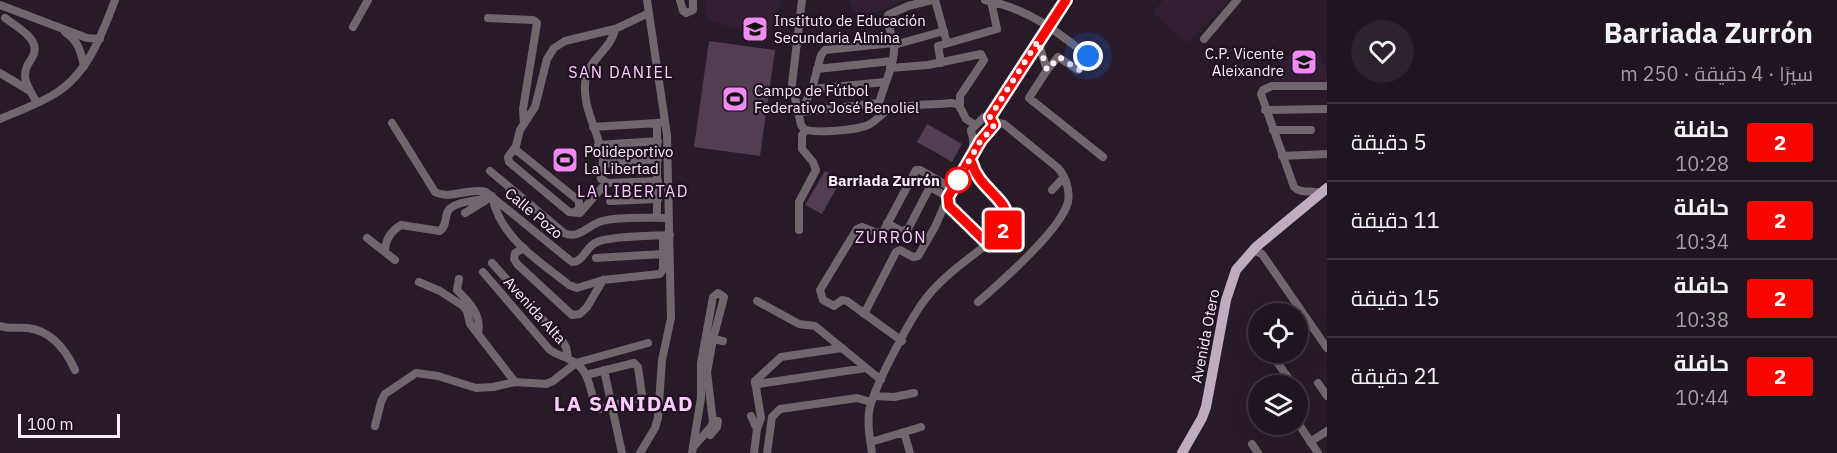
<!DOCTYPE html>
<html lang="ar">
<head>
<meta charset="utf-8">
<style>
  body { margin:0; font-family:"IBM Plex Sans",Cairo,sans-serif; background:#2c212c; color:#f1f3f6; direction:rtl; height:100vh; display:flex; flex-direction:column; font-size:22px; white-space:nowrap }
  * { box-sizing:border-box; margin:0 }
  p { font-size:20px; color:#a19ea4 }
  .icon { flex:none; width:33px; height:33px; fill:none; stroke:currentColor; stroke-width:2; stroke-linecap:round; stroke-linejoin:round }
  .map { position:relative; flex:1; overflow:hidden; direction:ltr }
  .panel { display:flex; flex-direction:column; background:#1f141f; width:510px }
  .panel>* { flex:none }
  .badge { padding:0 12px; border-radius:4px; font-size:21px; line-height:39px }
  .controls { position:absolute; left:1248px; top:303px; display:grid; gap:12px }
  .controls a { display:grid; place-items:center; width:60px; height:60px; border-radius:50%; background:#1f141f; box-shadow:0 6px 24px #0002,0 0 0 2px #3c333d; font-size:30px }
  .scale { position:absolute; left:18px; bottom:15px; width:102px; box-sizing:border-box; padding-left:6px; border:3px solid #fbf0fa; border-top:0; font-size:16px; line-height:21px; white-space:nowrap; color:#fbf0fa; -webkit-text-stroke:4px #1f1120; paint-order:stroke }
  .you { position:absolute; width:30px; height:30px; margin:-15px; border:4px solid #fff; border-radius:50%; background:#1a73e8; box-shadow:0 0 0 9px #1a73e833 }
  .map>.badge { position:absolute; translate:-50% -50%; box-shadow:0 0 0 3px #fff }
  .round { display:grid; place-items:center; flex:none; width:63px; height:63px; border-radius:32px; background:#2c212c }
  .headline { display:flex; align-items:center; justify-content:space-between; height:102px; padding:0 24px }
  h1 { font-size:28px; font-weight:700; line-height:45px }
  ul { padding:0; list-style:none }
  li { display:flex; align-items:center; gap:18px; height:78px; padding:0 24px; border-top:2px solid #3c333d }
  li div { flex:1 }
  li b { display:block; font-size:22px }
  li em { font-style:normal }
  li .badge { min-width:66px; font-weight:700; text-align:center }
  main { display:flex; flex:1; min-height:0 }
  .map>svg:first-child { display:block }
</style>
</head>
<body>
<main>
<section class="panel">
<div class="headline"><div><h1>Barriada Zurrón</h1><p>سيرًا · 4 دقيقة · 250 m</p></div><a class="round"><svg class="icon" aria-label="heart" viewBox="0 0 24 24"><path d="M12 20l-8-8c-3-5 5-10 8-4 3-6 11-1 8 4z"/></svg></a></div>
<ul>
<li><span class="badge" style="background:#fa0500;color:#fff">2</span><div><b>حافلة</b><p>10:28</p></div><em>5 دقيقة</em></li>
<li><span class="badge" style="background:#fa0500;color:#fff">2</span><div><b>حافلة</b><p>10:34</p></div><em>11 دقيقة</em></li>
<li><span class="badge" style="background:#fa0500;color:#fff">2</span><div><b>حافلة</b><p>10:38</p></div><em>15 دقيقة</em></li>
<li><span class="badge" style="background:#fa0500;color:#fff">2</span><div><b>حافلة</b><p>10:44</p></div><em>21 دقيقة</em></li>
</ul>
</section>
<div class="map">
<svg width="1327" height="453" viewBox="0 0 1327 453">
  <rect width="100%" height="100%" fill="#291a29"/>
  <path fill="#321e33" d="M706,0H782L768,39L706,19Z
    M849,0H905L858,20Z
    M1163,0H1230L1187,43L1153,13Z
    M1318,50L1327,72V84L1275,83L1273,76L1293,52Z"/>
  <path fill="#533d53" d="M709,41L775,50L760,156L694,147Z
    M927,124L962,144L952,162L917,142Z
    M825,171L841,180L822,214L805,205Z"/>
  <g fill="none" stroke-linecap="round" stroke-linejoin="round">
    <path stroke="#6f666e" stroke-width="8" d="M680,0L683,11L686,13L693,10V0
      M802,0L792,84L801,125L804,129C814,134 857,130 868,125C877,121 882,112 891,109C910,104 933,105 952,103L959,105L966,119L975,125
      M935,0L947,43
      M985,0C1028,9 1054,29 1088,56V60L1078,70L1058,57L1047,70L1029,98L1103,157
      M0,5L87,38L100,39
      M5,18C17,27 43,40 32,58C28,64 25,68 25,76C25,85 33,95 37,103
      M488,18L533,20L537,23L523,109L524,124
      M353,27L368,0
      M615,29C612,48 590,59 586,77C580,107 600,132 603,160C603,166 601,173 601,179L608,183L658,181
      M65,32C78,40 81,52 84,66
      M1204,39L1237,0
      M1038,41L1047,70
      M894,45L944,31
      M941,63L938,46L997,29L991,1
      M890,68L928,65L981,54L984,60L960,96V108
      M817,69L892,61
      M0,73L30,91
      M812,89L885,82
      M1265,110L1327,109
      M802,112L879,103
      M881,115L879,112V103C883,88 895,63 894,48C894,36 886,26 888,15L908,6L932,0
      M799,116L812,89L821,55L825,50L893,43
      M990,117L1066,0
      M0,119C18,111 39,104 56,93C88,73 102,34 115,0
      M392,123L435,192C451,200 469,187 486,192L572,262C584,262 586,246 597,242C610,236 654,236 670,235
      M593,127L657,123
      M1273,130H1311
      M598,145L658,141
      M515,149L579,201V208L576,211
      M1282,156L1327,154
      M603,164L658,159
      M490,171L564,233C579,240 588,225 602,221C621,216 649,218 669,218
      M606,183L580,213L569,212L509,162L508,157L516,146L520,130L535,107L547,59L554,48L565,41L615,29L649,13
      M1052,190L1064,177
      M1321,193C1311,190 1301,194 1294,187L1261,94L1263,90L1272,86H1326
      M492,196C500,238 538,260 569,285L577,288L603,280L660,274L663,269V236
      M610,201L658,199
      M465,213L486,200
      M657,218V123L665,122
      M887,223L901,231L908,229L932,183
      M799,230V202L816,170L813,162L802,149V135L806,130
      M367,238L395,260
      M988,244L952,208L948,202V197C959,178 970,160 981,141C985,134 993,131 994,122
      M524,248L515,253L514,259L517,264L572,315L580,314L587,307L603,280
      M1253,250L1262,254L1327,348
      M385,252C385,240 391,231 401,225L440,231C446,226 445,220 447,213C451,201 477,201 489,198
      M596,258L663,254
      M492,263L562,341L566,347L568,358
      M483,272L549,349C557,356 566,356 574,362C591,372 589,392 597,408L600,409L638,398L642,395L638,367L634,363L586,375
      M459,279L457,290C470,303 482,315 478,334
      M419,282L440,291L463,306L467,311L470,324L515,382
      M757,301L799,324L815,326L881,380
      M978,302C1000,283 1061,230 1068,202C1070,190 1066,177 1058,168L1004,124L994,122
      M864,314L896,252L900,250L913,257L918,256L935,227L948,197L930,187
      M1298,322V323
      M0,326C10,329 18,327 28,328C51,331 66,350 75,370
      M713,339L723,341
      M902,341L847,301L842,300L834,306L823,300L820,290L857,229L862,227L877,233L883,232L916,170H920L953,189
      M1270,352L1294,386
      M604,370L622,453
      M755,383L758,384L866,368
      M1318,383L1327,396
      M874,396L894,397L914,393
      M751,416L757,429L754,453
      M1298,423L1318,453
      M375,426L381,402L385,394L416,373L438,376L476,388L493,387L515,382L546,384L553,381L576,363L648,343
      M757,429L761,418L755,381L781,357L842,348
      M904,432L910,453
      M710,435L717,427L718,421
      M871,442L921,427
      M1310,442L1327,431
      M1252,444L1258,453
      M640,453L655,428L658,418L662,360L671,318L667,135L647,0
      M692,453L701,398V363L713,297L718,293L724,297L723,301L713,339L707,372L713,422L711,427L693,447
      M767,453L772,417L780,409L857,398L871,402
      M872,453C870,439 867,426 869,412C872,390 912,315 927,297C947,272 976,254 1000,234C1021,203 984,194 974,172C969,160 974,150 973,139C973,136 971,133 971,130L984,117H990"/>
    <path stroke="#bfadbf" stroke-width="10" d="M1182,453L1202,418L1206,407L1226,300L1236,270L1256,247L1327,188"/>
  </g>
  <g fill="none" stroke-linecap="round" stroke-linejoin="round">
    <g stroke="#fff" stroke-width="14">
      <path id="line" d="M972,163C981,198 1034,205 988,244L949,206L948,197L981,140L994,125L990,117L1066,0"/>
    </g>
    <use href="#line" stroke="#fa0500" stroke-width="9"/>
    <path stroke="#fbf0fa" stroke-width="6" stroke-dasharray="0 10.8" d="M958,180L981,140L993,128L994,122L990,117L1038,41L1047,70L1059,57L1079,70L1088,60V56"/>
  </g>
  <defs>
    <g id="school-square" transform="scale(1.35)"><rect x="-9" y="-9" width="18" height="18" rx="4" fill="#f18af3" stroke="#1f1120"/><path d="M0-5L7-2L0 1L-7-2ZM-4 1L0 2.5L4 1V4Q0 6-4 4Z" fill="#111"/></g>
    <g id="stadium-square" transform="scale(1.35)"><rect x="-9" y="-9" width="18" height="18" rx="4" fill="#f18af3" stroke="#1f1120"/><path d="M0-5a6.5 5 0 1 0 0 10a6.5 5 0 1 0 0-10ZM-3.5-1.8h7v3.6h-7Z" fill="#111"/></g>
  </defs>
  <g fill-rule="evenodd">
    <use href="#school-square" x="755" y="29"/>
    <use href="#school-square" x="1304" y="62"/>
    <use href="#stadium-square" x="735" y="99"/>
    <use href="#stadium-square" x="565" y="160"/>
  </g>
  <circle fill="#fff" stroke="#fa0500" stroke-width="3" cx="958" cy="180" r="12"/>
  <g text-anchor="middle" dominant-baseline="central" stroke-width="4.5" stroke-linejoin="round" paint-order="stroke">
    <g font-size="15" fill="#fbf0fa" stroke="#1f1120" text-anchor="start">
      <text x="774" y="20">Instituto de Educación<tspan x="774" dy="17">Secundaria Almina</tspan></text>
      <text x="1284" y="53" text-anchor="end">C.P. Vicente<tspan x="1284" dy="17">Aleixandre</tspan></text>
      <text x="754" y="90">Campo de Fútbol<tspan x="754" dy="17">Federativo José Benoliel</tspan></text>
      <text x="584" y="151">Polideportivo<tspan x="584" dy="17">La Libertad</tspan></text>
    </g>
    <g font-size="15" font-weight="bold" fill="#fbf0fa" stroke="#1f1120" text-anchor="end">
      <text x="940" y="180">Barriada Zurrón</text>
    </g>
    <g font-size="15" fill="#fbf0fa" stroke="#1f1120">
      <text transform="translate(534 213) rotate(40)">Calle Pozo</text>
      <text transform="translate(535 310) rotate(48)">Avenida Alta</text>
      <text transform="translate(1205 336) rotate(-79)">Avenida Otero</text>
    </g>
    <g font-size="16" letter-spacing="1.5" fill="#fccdfc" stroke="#1f1120">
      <text x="621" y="72">SAN DANIEL</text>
      <text x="633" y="191">LA LIBERTAD</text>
      <text x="891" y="237">ZURRÓN</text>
    </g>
    <g font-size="21" font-weight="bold" letter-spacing="1.5" fill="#fccdfc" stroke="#1f1120">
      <text x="624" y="403">LA SANIDAD</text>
    </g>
  </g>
</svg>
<div class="controls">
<a><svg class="icon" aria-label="locate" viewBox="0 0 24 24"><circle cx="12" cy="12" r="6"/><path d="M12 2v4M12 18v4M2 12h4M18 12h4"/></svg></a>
<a><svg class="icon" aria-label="layers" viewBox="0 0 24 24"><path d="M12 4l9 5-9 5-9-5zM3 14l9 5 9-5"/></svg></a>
</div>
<div class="scale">100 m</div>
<div class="you" style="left:1088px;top:56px"></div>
<b class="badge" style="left:1003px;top:230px;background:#fa0500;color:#fff">2</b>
</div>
</main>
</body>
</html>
